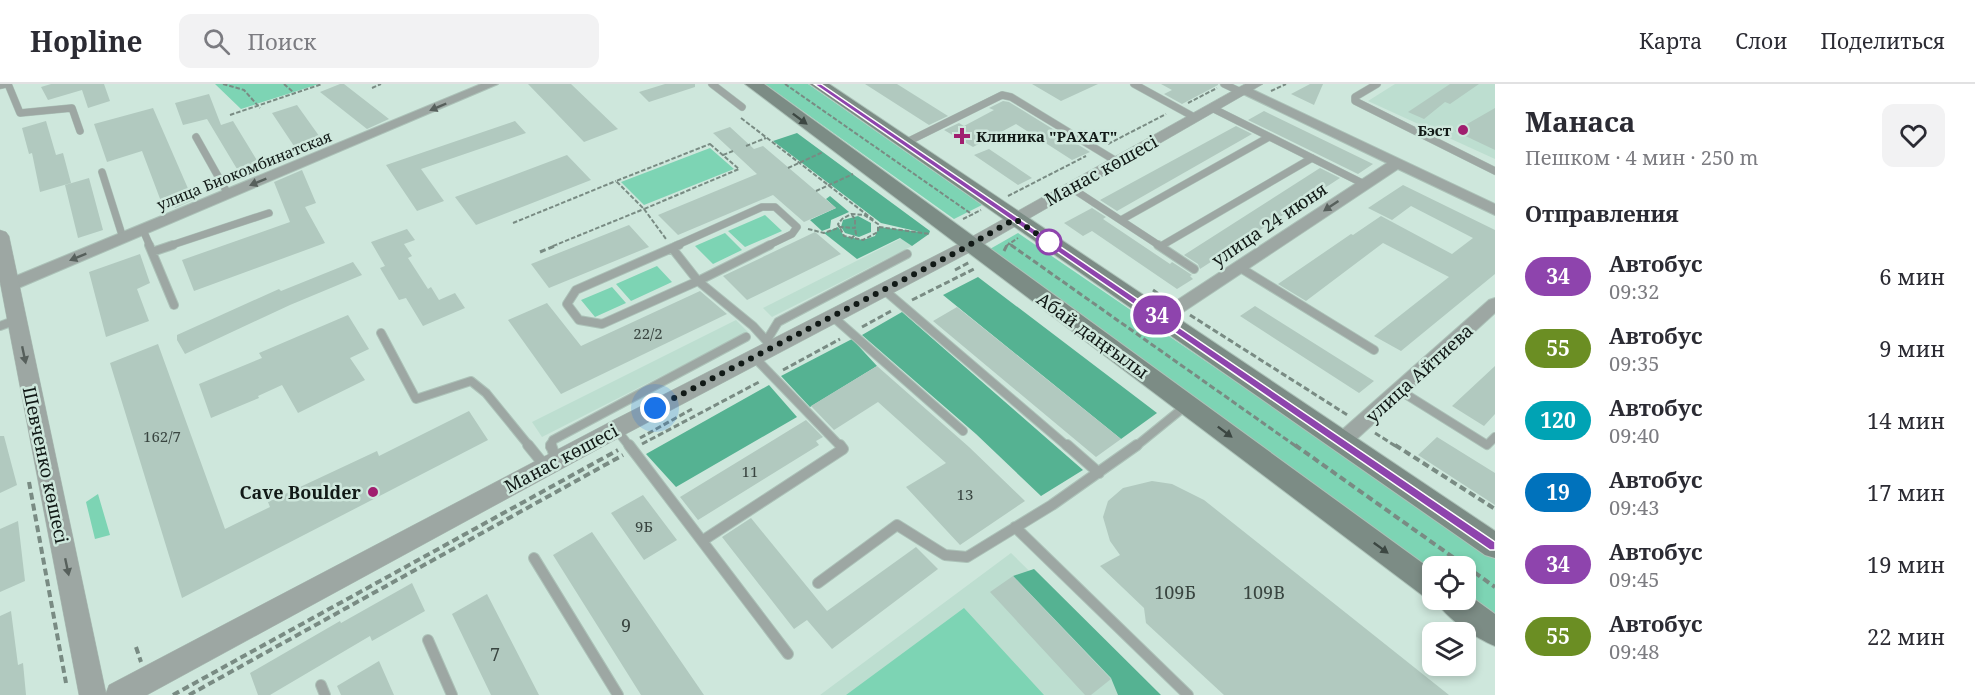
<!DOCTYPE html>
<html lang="ru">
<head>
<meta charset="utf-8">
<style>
  body { margin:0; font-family:"Noto Serif",serif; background:#f2f2f3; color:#2b2b33; height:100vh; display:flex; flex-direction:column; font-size:22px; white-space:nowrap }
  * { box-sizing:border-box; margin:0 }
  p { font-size:20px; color:#7c7c81 }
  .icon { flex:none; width:33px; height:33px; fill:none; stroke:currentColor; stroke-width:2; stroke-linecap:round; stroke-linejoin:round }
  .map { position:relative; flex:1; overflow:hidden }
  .drawer { display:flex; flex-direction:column; background:#fff; width:480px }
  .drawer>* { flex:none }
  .badge { padding:0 12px; border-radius:20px; font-size:21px; line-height:39px }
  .buttons { position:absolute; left:1422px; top:472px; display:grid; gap:12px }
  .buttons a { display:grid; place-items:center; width:54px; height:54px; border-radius:12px; background:#fff; box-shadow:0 3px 9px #0003; font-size:30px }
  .you { position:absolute; width:30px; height:30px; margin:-15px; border:4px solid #fff; border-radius:50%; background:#1a73e8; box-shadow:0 0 0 9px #1a73e833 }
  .map>.badge { position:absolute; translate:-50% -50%; box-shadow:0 0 0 3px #fff }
  h2 { padding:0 30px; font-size:22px; line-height:54px }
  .round { display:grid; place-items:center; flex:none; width:63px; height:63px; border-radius:12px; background:#f2f2f3 }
  .head { display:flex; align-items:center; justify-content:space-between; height:102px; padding:0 30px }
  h1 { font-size:28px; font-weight:700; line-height:45px }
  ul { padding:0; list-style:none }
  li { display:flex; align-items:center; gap:18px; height:72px; padding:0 30px }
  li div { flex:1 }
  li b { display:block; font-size:22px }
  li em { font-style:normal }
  li .badge { min-width:66px; font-weight:700; text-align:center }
  header { display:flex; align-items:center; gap:36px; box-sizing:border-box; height:84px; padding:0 30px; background:#fff; border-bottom:2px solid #e1e1e2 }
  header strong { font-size:28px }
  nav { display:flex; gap:33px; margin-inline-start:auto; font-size:21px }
  .search { width:420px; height:54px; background:#f2f2f3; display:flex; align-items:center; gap:15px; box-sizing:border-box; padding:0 21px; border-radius:12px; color:#7c7c81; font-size:22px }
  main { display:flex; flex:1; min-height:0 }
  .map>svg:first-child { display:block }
</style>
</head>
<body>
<header>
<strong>Hopline</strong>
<div class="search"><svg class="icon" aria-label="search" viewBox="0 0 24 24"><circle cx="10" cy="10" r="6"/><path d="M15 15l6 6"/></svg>Поиск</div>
<nav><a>Карта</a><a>Слои</a><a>Поделиться</a></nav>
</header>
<main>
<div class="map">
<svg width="1495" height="611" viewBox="0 0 1495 611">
  <rect width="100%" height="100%" fill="#cee7dc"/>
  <path fill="#bdded0" d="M1395,0H1495V75L1368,17Z
    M902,154L912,162L772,233L763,224Z
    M736,236L748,248L542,353L532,338Z
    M1011,469L1156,611H820Z"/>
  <path fill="#7dd4b4" d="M215,0H319L241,25Z
    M765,0H808L982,121L954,135Z
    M710,64L734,85L644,121L621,98Z
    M765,131L782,147L745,163L728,147Z
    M725,149L742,166L713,180L695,162Z
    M1018,149L1495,475V533L1466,511V483H1432V487L990,165Z
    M657,182L672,198L631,217L616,200Z
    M612,203L626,219L595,233L581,216Z
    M98,410L110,451L95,455L86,418Z
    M964,524L1044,611H846Z"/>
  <path fill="#55b292" d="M797,49L930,147L929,150L912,162L900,154L857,175L824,149L838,143L844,152L863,156L875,152L879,143L920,148L881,139L773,57Z
    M830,112L849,128L831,136L830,144L822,147L810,136L836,124L826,115Z
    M858,132L871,139V148L859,153L845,149L841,143L843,136Z
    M978,193L1157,329L1121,355L943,211Z
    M902,228L1083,386L1041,412L976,350L862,251Z
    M852,255L877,282L810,323L781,292Z
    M769,301L797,333L676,403L646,370Z
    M1034,485L1161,611H1118L1111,594L1013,492Z"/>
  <path fill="#b1c9bf" d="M51,0H104L110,17L88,24L82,6L48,16L41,3Z
    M340,0H344L389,35L367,45L320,8Z
    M528,0H571L618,45L584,58Z
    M665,0H695V3L649,18L639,8Z
    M865,0H897L948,32L929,41Z
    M1032,0H1098L1061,17Z
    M1161,0H1218V1L1182,20L1164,10L1172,6Z
    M1310,0H1323L1314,21L1291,10Z
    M1450,0H1479L1450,20L1445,18L1424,35L1408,28Z
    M209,10L221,41L233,37L258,78L237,85L207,35L183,41L175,19Z
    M1003,17L1009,18L1090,68L1072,76L1016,40L973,63L944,46L959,39L964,42L994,26L989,24Z
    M297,21L322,56L296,65L272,29Z
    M153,24L193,116L175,124L171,117L162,120L142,67L107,78L94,40Z
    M1495,24V66L1455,47Z
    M1264,27L1373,80L1358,90L1248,36Z
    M46,37L56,71L63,69L71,99L40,108L32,69L29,70L22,44Z
    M515,37L526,49L421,85L444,117L417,127L386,81Z
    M1236,42L1252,50L1117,127L1100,116Z
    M730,43L754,65L763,62L836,124L804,138L773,111L678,151L658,131L757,90L713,49Z
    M989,65L1032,94L1018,101L974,71Z
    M567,71L591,96L476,141L455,113Z
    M1320,84L1340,94L1200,185L1198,180L1184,171Z
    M302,86L316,119L305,123L325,159L194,207L182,176L290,138L274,98Z
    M89,94L103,146L78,154L65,101Z
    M1403,101L1495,146V190L1401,267L1374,252L1449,193L1383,159L1306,217L1278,200L1351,150L1353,151L1381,132L1452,170L1473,154L1411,122L1392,136L1368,124Z
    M1092,124L1106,133L1103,135L1170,180L1172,178L1192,191L1190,192L1193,195L1177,205L1092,147L1083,152L1064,139Z
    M629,141L649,163L549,204L531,180Z
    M407,145L415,156L404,160L412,172L408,174L428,205L431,203L439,216L455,209L465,224L423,242L406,214L399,216L380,184L385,182L371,158Z
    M815,148L841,170L747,216L723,192Z
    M140,170L150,199L137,205L149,237L106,253L89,188Z
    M353,178L362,191L290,221L185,270L177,256V251L279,205L281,207Z
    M700,207L727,230L561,310L508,236L547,219L581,262Z
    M1255,222L1374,297L1359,309L1240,232Z
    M957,223L1121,355L1096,373L933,237Z
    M348,231L369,265L350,274L365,296L298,329L282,301L258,312L259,314L211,334L199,300L262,274L259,269Z
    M158,260L225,445L270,423L268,418L377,367L379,372L469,327L488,356L182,514L110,279Z
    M877,282L969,363L1025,417L960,461L906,403L946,379L878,318L834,346L811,322Z
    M1495,282V330L1484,342L1452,322Z
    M806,336L823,353L816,357L819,361L698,436L680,413Z
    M0,352H4L17,401L0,409Z
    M1437,353L1495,389V421L1418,371Z
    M1152,397L1172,400L1204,416L1449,611H1224L1146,539L1144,524L1100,482L1120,471L1110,457L1103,433L1108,417L1123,404Z
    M643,411L677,456L644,476L611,429Z
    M751,434L827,527L916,463L938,485L832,565L807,536L794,545L722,453Z
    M18,437L25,497L0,508V445Z
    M592,448L704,611H641L553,471Z
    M1013,492L1111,595L1091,611H1085L990,508Z
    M412,499L425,527L372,557L370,552L270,611H258L250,589L340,537L341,539Z
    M487,510L539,611H491L452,530Z
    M11,527L18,581L23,579L26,611H0V532Z
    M379,577L394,611H341L337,602Z"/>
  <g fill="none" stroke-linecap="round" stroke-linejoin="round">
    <g stroke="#acc2b8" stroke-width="8">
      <path id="service-far2" d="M8,0L20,29L72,24L80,47
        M712,0L742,23
        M1134,0L1194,33
        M1224,0L1241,8
        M1377,0L1355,13V17L1495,87
        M1212,24L1364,100
        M196,53L228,110
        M905,59L1002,11L1011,13L1116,77
        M102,88L123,154
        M1070,103L1160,162
        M1121,136L1269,53
        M143,146L150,162
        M169,162L269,129
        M675,162L762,123H775L797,143L792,150L767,162
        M1161,162L1312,74"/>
    </g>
    <g stroke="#acc2b8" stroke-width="10">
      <path id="service-far1" d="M149,161L174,221
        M1158,161L1194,185
        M672,164L698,197
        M672,164L576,206L567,220L579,236L602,240L698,197
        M672,164L679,161
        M152,168L173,161
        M1239,183L1374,266
        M698,197L753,242L772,263
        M698,197L770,161
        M883,205L1068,363
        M832,232L963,347
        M0,242L16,236
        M381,249L416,315L471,297L486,309L530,363
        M767,256L778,238L907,170
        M754,273L841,363
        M1399,306L1487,361L1495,353
        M616,345L630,363
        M550,363L553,356L746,253
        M1135,363L1188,320"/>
    </g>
    <g stroke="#acc2b8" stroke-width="12">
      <path id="service" d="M528,361L545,382
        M551,361L556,376
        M629,361L788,570
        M1067,361L1099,389
        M1015,443L1188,611
        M702,457L843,365L840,361
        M534,474L618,611
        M818,499L897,441L945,471L967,473L1052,421L1137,361
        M428,556L452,611
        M321,601L325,611"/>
    </g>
    <g stroke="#acc2b8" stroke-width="2">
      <path id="minor" d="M481,0H498L16,205H4L2,201L4,197Z
        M1245,2L1495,120V131L1398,85L1168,238H1156L1154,234L1156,230L1387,79L1241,9L1239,6L1241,3Z
        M1495,214V229L1349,362L1342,365L1335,362L1333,357L1335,352L1489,216Z"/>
    </g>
    <g stroke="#acc2b8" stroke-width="1">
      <path id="tertiary" d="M0,0H11L9,3L0,5Z
        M1245,0H1263L976,165L624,351L147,611H79L0,198V146L6,148L9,152L106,609L109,601L608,339L964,157Z"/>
    </g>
    <g stroke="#acc2b8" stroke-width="2">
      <path id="secondary" d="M745,0H764L1432,486V515L1422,511Z
        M810,0H829L1495,447V474L1485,471Z
        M1466,509L1495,530V562C1477,555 1444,533 1436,516H1466Z"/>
    </g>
    <path stroke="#798b83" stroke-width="2" stroke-dasharray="4.5 2" stroke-linecap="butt" d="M223,0L244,6L260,24
      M284,0L294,9
      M785,0L973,131
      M372,4L381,0
      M1271,7L1286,0
      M1188,19L1217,4
      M230,31L322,0
      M741,34L875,137
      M710,60L739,85L644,125L616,97Z
      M1108,60L1166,30
      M746,62L766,54
      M723,71L733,67
      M788,84L823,68
      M816,107L853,90
      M1008,112L1086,72
      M644,125L666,155
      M851,130L864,131L878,140V148L863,156L844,152L838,140L842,135Z
      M963,135L981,126
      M513,139L616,97
      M879,143L930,150
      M808,145L824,149L841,143L855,144V135L851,130
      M851,155L856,150L855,144
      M1008,159L1013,162
      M553,162L644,125
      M1006,162L1018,154"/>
    <path stroke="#798b83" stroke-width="3" stroke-dasharray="6 3" stroke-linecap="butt" d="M1011,161L1297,363
      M1004,167L1007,161
      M540,168L557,161
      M955,186L970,178
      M1153,206L1167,216
      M912,216L976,184
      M1190,231L1349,332
      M862,243L893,226
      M783,286L840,255
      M1375,349L1397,363
      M640,354L692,325
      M642,360L761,297"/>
    <path stroke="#798b83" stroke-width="4" stroke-dasharray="7 4" stroke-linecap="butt" d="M1295,361L1495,503
      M1395,361L1495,425
      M29,398L66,599
      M136,563L141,578
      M173,611L618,366
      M189,611L623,371"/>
    <use href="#service-far2" stroke="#9da7a3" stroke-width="7"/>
    <use href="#service-far1" stroke="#9da7a3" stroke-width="8"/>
    <use href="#service" stroke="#9da7a3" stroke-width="10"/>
    <use href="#minor" fill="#9da7a3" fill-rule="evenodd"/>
    <use href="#tertiary" fill="#9da7a3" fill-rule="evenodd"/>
    <use href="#secondary" fill="#7c8c85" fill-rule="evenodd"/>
  </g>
  <defs><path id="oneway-solid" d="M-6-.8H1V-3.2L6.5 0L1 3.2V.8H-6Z" transform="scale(1.5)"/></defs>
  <g fill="#57605c">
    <use href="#oneway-solid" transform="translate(438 23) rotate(157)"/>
    <use href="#oneway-solid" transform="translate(258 98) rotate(158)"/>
    <use href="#oneway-solid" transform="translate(1331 122) rotate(146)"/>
    <use href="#oneway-solid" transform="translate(78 173) rotate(158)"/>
    <use href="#oneway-solid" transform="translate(24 271) rotate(78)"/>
    <use href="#oneway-solid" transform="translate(67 483) rotate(78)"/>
  </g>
  <g fill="#3c4742">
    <use href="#oneway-solid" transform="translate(800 35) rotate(37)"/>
    <use href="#oneway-solid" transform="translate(1225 348) rotate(37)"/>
    <use href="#oneway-solid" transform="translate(1381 464) rotate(36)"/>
  </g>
  <path fill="#8e44ad" stroke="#fff" stroke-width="1.5" d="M814,0H821L1495,458V466H1490Z"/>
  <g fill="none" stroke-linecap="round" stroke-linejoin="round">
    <path stroke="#111916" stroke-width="6" stroke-dasharray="0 10.8" d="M655,324L957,168L1015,135L1049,158"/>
  </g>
  <g fill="#a01e6f" stroke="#cee7dc" stroke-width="2">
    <circle cx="1463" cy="46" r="6"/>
    <path d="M959 43h6v6h6v6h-6v6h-6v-6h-6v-6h6z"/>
    <circle cx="373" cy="408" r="6"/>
  </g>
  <circle fill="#fff" stroke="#8e44ad" stroke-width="3" cx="1049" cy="158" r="12"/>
  <g text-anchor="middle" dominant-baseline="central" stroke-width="5" stroke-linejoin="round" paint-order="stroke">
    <g font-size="15" font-weight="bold" fill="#111916" stroke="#cee7dc" text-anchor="end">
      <text x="1451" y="46">Бэст</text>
      <text x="976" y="52" text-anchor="start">Клиника "РАХАТ"</text>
    </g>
    <g font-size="15" fill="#111916" stroke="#cee7dc">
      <text transform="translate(244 86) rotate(-22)">улица Биокомбинатская</text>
    </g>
    <g font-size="15" fill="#394540">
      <text x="648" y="249">22/2</text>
      <text x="162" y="352">162/7</text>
      <text x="750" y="387">11</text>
      <text x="965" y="410">13</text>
      <text x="644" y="442">9Б</text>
    </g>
    <g font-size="18" fill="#111916" stroke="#cee7dc">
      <text transform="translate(1101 86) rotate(-29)">Манас көшесі</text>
      <text transform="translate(1269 140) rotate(-34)">улица 24 июня</text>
      <text transform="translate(1093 251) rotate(36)">Абай даңғылы</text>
      <text transform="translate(1419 289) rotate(-42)">улица Айтиева</text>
      <text transform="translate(561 374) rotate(-28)">Манас көшесі</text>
      <text transform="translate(46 381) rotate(78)">Шевченко көшесі</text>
    </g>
    <g font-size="18" font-weight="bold" fill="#111916" stroke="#cee7dc" text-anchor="end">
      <text x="361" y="408">Cave Boulder</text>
    </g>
    <g font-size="18" fill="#394540">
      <text x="1175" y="508">109Б</text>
      <text x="1264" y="508">109В</text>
      <text x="626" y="541">9</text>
      <text x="495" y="570">7</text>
    </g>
  </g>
</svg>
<div class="buttons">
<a><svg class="icon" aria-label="locate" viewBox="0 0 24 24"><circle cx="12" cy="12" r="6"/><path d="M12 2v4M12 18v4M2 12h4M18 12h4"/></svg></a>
<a><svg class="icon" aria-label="layers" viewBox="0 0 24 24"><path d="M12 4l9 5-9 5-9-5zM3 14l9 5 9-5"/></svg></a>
</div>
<div class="you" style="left:655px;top:324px"></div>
<b class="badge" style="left:1157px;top:231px;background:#8e44ad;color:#fff">34</b>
</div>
<section class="drawer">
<div class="head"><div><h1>Манаса</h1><p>Пешком · 4 мин · 250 m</p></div><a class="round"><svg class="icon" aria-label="heart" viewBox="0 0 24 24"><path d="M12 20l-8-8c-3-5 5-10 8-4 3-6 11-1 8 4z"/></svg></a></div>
<h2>Отправления</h2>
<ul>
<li><span class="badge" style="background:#8e44ad;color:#fff">34</span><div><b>Автобус</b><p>09:32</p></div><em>6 мин</em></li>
<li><span class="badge" style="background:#6b8e23;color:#fff">55</span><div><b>Автобус</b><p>09:35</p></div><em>9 мин</em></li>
<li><span class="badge" style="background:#00a3b4;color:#fff">120</span><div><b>Автобус</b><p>09:40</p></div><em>14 мин</em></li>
<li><span class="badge" style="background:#0072bc;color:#fff">19</span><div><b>Автобус</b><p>09:43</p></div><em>17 мин</em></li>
<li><span class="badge" style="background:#8e44ad;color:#fff">34</span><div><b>Автобус</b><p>09:45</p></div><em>19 мин</em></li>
<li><span class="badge" style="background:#6b8e23;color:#fff">55</span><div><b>Автобус</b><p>09:48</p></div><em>22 мин</em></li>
</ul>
</section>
</main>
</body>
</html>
